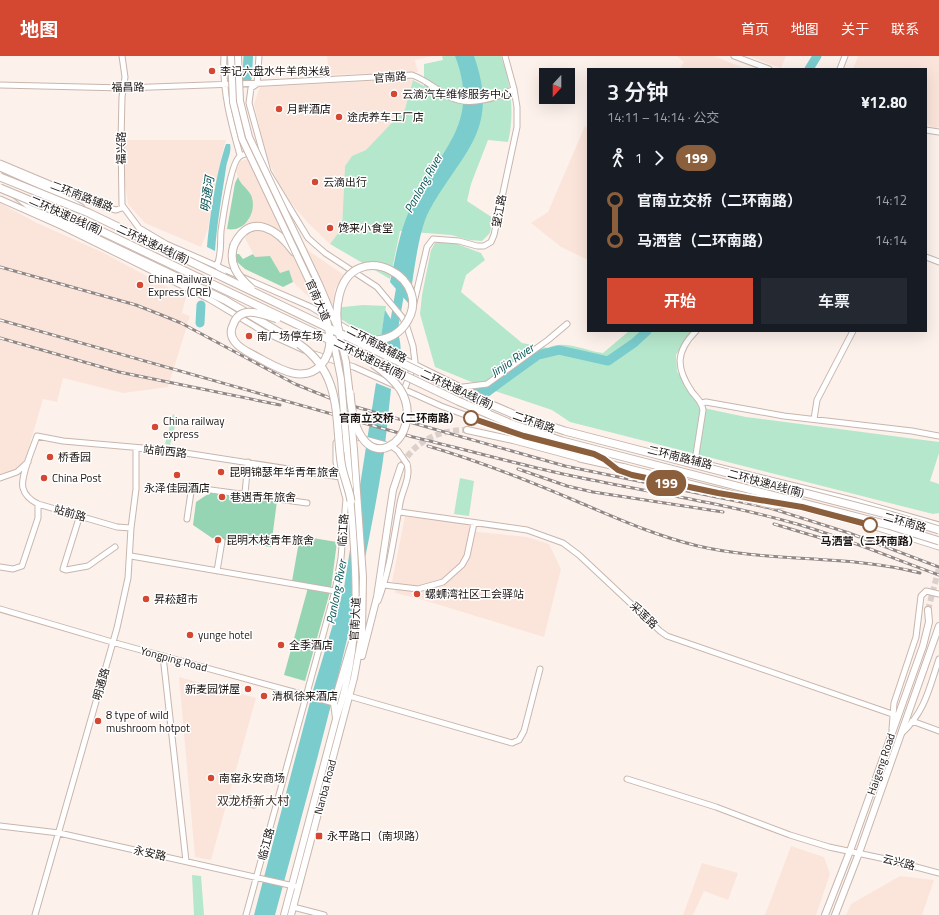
<!DOCTYPE html>
<html lang="zh">
<head>
<meta charset="utf-8">
<style>
  body { margin:0; font-family:"Titillium Web","Noto Sans SC",sans-serif; background:#242831; color:#f1f3f6; height:100vh; display:flex; flex-direction:column; font-size:15px; white-space:nowrap }
  * { box-sizing:border-box; margin:0 }
  p { font-size:13px; color:#9ea1a6 }
  .icon { flex:none; width:22px; height:22px; fill:none; stroke:currentColor; stroke-width:2; stroke-linecap:round; stroke-linejoin:round }
  .map { position:relative; flex:1; overflow:hidden }
  .sheet { position:absolute; left:587px; top:12px; width:340px; height:264px; display:flex; flex-direction:column; background:#171b24; border-radius:0px; box-shadow:0 4px 16px #0002 }
  .sheet>* { flex:none }
  .badge { padding:0 8px; border-radius:13px; font-size:14px; line-height:26px }
  .needle { width:26px; rotate:201deg }
  .controls { position:absolute; left:539px; top:12px; display:grid; gap:8px }
  .controls a { display:grid; place-items:center; width:36px; height:36px; border-radius:0px; background:#171b24; box-shadow:0 4px 16px #0002; font-size:20px }
  .map>.badge { position:absolute; translate:-50% -50%; box-shadow:0 0 0 2px #fff }
  .legs { display:flex; align-items:center; gap:6px; height:44px; padding:0 20px; font-size:13px }
  .legs p { margin-inline-start:auto }
  .overview { display:flex; align-items:center; justify-content:space-between; height:68px; padding:0 20px }
  h1 { font-size:22px; font-weight:600; line-height:30px }
  .button { display:flex; gap:8px; margin-top:auto; padding:8px 20px }
  .button a { flex:1; height:46px; border-radius:0px; background:#d44832; color:#fff; font-size:16px; font-weight:600; line-height:46px; text-align:center }
  .button a+a { background:#242831; color:#f1f3f6 }
  ul { padding:0 20px; list-style:none }
  li { display:flex; align-items:center; gap:14px; height:40px; font-size:15px }
  li i { display:grid; place-items:center; width:6px; height:100%; margin:0 5px; background:currentColor }
  li i::after { content:''; width:10px; height:10px; margin:-5px; border:3px solid; border-radius:50%; background:#171b24 }
  li p { margin-inline-start:auto }
  li:first-child i { background:linear-gradient(#0000 50%,currentColor 0) }
  li:last-child i { background:linear-gradient(currentColor 50%,#0000 0) }
  header { display:flex; align-items:center; gap:24px; box-sizing:border-box; height:56px; padding:0 20px; background:#d44832; color:#fff }
  header strong { font-size:19px }
  nav { display:flex; gap:22px; margin-inline-start:auto; font-size:14px }
  .map>svg:first-child { display:block }
</style>
</head>
<body>
<header>
<strong>地图</strong>
<nav><a>首页</a><a>地图</a><a>关于</a><a>联系</a></nav>
</header>
<div class="map">
<svg width="939" height="859" viewBox="0 0 939 859">
  <rect width="100%" height="100%" fill="#fdf1ec"/>
  <path fill="#fbe5db" d="M327,0H433L415,4L418,16L329,19Z
    M677,0H714L746,13H680L684,6Z
    M749,0H786L781,12Z
    M858,0H939V71L936,72L926,68V13H853Z
    M406,23L413,24L405,53L366,95L352,100L345,110L342,172L330,188L307,166L286,141L278,126L267,102L254,48L260,31Z
    M585,70L588,72V204L561,191L531,167L548,156Z
    M124,84H226L222,98L208,173L201,191L145,167L128,148L124,122Z
    M258,100L304,189L309,195L344,219L335,233L333,248L311,243L293,226L289,214L280,217L255,201L240,173L249,164L253,149L251,139L239,125L236,115L240,105Z
    M0,147L37,167L102,196L186,241L182,257L190,260L168,331L123,337L63,322L57,346L43,343L21,418L0,420Z
    M405,460L469,470V473L479,476L527,481L549,488L561,513L544,581L420,543L395,537L396,527L392,526Z
    M179,621L256,642L211,804L195,801Z
    M791,790L824,801L830,818L816,859H765Z
    M702,807L738,817L728,844L704,835L693,859H683Z
    M900,820L934,824L922,859H846L851,848Z"/>
  <path fill="#b5e7cc" d="M442,0H501C511,28 515,57 508,86L488,84L471,128L467,145L493,162L490,177L482,185L469,184L451,179L400,175L390,223L330,188L342,172L345,110L352,100L366,94L405,53L413,24L424,30V8L443,4Z
    M440,185L457,188L481,197L485,204L466,219L461,236L522,287L548,292C563,283 586,295 603,297L629,275H691L676,299L677,315L698,349L708,353L746,361L939,386V397L930,425L939,428V457L933,458L570,366L552,354L486,332L435,311L420,258L422,239L431,194L435,187Z
    M363,249L386,250L380,288L330,256H333V252Z
    M173,358L177,363L170,389L165,388Z
    M460,422L474,425L469,460L454,458Z
    M192,819L201,820L204,859H194Z"/>
  <path fill="#95d5b3" d="M238,121C240,128 247,132 251,139C258,155 245,177 227,173L235,127Z
    M236,198H239L243,203L253,198L255,201L270,200L280,217L289,214L293,226L283,231L245,213L236,205Z
    M211,436L277,445L271,491L212,482L193,469L196,446Z
    M300,480L337,486L331,532L305,625L284,619L309,528L292,525Z"/>
  <path fill="#7acccd" d="M244,0H253L252,18L249,20L243,18Z
    M455,0H474C501,76 461,96 429,155C418,175 413,224 409,248L390,226C396,199 400,172 413,147C441,93 481,67 455,0Z
    M226,88H230C232,96 227,104 226,112C222,139 217,167 215,195L207,191C210,160 216,117 226,88Z
    M385,254C394,268 403,282 400,298L380,288Z
    M376,327L391,333C388,359 386,385 382,411C357,563 315,711 275,859H254L314,631L344,532Z"/>
  <g fill="none" stroke-linecap="round" stroke-linejoin="round">
    <path stroke="#7acccd" stroke-width="9" d="M809,13L817,0
      M247,23L248,0
      M200,267L201,249
      M390,293L402,224
      M476,336H487L538,299L559,294L608,305L634,287L647,275"/>
    <path stroke="#dbd0cb" stroke-width="6" stroke-dasharray="6 3" stroke-linecap="butt" d="M402,408C417,384 439,374 467,374
      M928,554L939,512"/>
    <g stroke="#c8b6ad" stroke-width="7">
      <path id="minor" d="M122,0L125,21L122,41L121,84L122,149L139,172L166,188L311,251L367,285L481,341
        M224,0C222,34 231,67 240,99
        M259,0L257,28L251,32L249,47L268,116L308,182L325,197L377,231L402,261L407,271L413,290L415,306L404,334
        M734,0L769,13
        M840,13L845,0
        M0,29L124,32L266,27L412,19C427,24 437,35 450,41C469,51 497,42 514,33
        M926,74L939,76
        M0,107L105,151L116,154L122,152
        M0,143L61,170L209,243L264,276L304,294
        M926,201L939,206
        M217,209C222,198 220,187 221,175C223,162 230,109 239,101C243,97 254,97 260,96
        M413,251L427,191L433,183L459,185L477,190H484L491,186L494,179L517,71V51L514,33L505,0
        M311,297L354,311L441,350L495,370L594,398L623,417L689,431
        M463,331L487,328L548,284L567,268
        M702,347L706,346L784,360L912,375L939,380
        M814,363L817,344L853,275
        M666,398L856,445L939,469
        M695,405L703,354C702,346 697,342 692,336C676,312 675,296 696,275
        M0,422L17,416L28,406
        M245,437L248,406
        M792,449L872,470L939,491
        M400,456L527,474L563,487L579,499L660,575L667,580L898,660
        M80,459L63,513L66,514L88,510L115,491
        M187,463L191,436L196,432L307,447
        M131,472L117,471L38,448C32,445 25,440 23,432C20,421 33,392 37,380L63,385L166,394L340,421
        M131,500L335,535
        M0,511L13,513L22,510L38,462V448
        M217,515L222,485
        M384,529L418,533L443,526L462,509L467,500L474,467
        M378,545C390,514 394,480 400,447C402,435 411,421 407,408
        M0,553L119,588L334,647
        M163,600L186,805
        M349,640L512,687L519,684L524,675L540,613
        M912,665L939,675
        M892,673L894,647L916,581L921,540L926,535L939,538
        M901,678C925,656 929,633 939,603
        M627,723L716,751L790,779L829,791L890,804L939,817
        M226,742L254,749
        M0,770L59,777L294,830
        M293,851L324,859
        M35,859L117,572L128,522L131,472L136,433V392
        M246,859L335,535L341,502L346,443L336,406V387L342,380L350,379L390,390"/>
    </g>
    <g stroke="#c8b6ad" stroke-width="8">
      <path id="major" d="M217,209L226,223
        M467,374L513,384L580,402
        M347,394L350,431
        M362,600L377,541L393,434L401,410
        M336,662L334,647L352,586
        M284,859L336,663C362,588 357,518 350,440
        M291,859L354,622L362,578L363,521L354,394
        M825,859L850,795L923,590L929,566L928,554
        M835,859L859,797L939,570"/>
    </g>
    <g stroke="#c8b6ad" stroke-width="9">
      <path id="highway" d="M0,111L43,130L81,152
        M16,139L32,152L225,244L299,288
        M234,189C251,155 278,174 294,196
        M580,402L625,412"/>
    </g>
    <use href="#minor" stroke="#fff" stroke-width="5"/>
    <use href="#major" stroke="#fff" stroke-width="6"/>
    <use href="#highway" stroke="#fff" stroke-width="7"/>
    <g stroke="#918784" stroke-width="3">
      <path id="rail" d="M0,211L136,249L159,258L181,267L295,328L342,347L565,410L770,452L849,477L939,511
        M0,264L413,381C463,393 513,407 563,418C641,435 720,446 797,468C845,482 892,502 939,519
        M0,282L119,316L280,349
        M428,390C479,405 527,424 576,445C616,462 656,480 698,490C771,507 848,498 920,517
        M518,413L567,430L593,436L723,456
        M774,468L841,488"/>
    </g>
    <use href="#rail" stroke="#fff" stroke-width="1.5" stroke-dasharray="4.5" stroke-linecap="butt"/>
    <g stroke="#c8b6ad" stroke-width="7" stroke-linecap="butt">
      <path id="minor-bridge" d="M393,391L398,395L407,408"/>
    </g>
    <g stroke="#c8b6ad" stroke-width="8" stroke-linecap="butt">
      <path id="major-bridge" d="M231,0L233,46L242,83L322,252
        M238,0L240,45L249,81L319,228L336,268
        M339,277L346,306L350,340
        M333,283L341,323L347,394
        M351,361L354,394"/>
    </g>
    <g stroke="#c8b6ad" stroke-width="9" stroke-linecap="butt">
      <path id="highway-bridge" d="M0,121L89,157L462,336L513,358L565,375L890,459L939,474
        M0,132L84,167L458,345L509,367L562,385L888,469L939,485
        M234,189C228,207 237,220 251,232
        M277,263C262,258 240,248 233,269C230,275 231,281 235,286C240,293 250,297 257,301C276,311 303,329 321,309C337,291 328,267 321,248
        M340,280C336,267 336,253 339,240C353,178 440,223 404,270C392,285 373,286 356,282
        M299,288C342,318 335,360 341,406C343,420 349,432 351,445
        M350,337C357,437 430,381 400,333C393,323 383,315 373,308
        M625,412L765,447L776,449L796,448"/>
    </g>
    <use href="#minor-bridge" stroke="#fff" stroke-width="5"/>
    <use href="#major-bridge" stroke="#fff" stroke-width="6"/>
    <use href="#highway-bridge" stroke="#fff" stroke-width="7"/>
  </g>
  <g fill="none" stroke-linecap="round" stroke-linejoin="round">
    <g stroke="#fff" stroke-width="9">
      <path id="line-1" d="M471,362L524,380L594,398L604,403L618,414L632,419L718,437L802,451L870,469"/>
    </g>
    <use href="#line-1" stroke="#8b5e3c" stroke-width="6"/>
  </g>
  <g fill="#d44832" stroke="#fff" stroke-width="1.5">
    <circle cx="212" cy="15" r="4"/>
    <circle cx="394" cy="38" r="4"/>
    <circle cx="279" cy="53" r="4"/>
    <circle cx="339" cy="61" r="4"/>
    <circle cx="315" cy="126" r="4"/>
    <circle cx="330" cy="172" r="4"/>
    <circle cx="140" cy="229" r="4"/>
    <circle cx="249" cy="280" r="4"/>
    <circle cx="155" cy="371" r="4"/>
    <circle cx="50" cy="401" r="4"/>
    <circle cx="221" cy="416" r="4"/>
    <circle cx="177" cy="419" r="4"/>
    <circle cx="44" cy="422" r="4"/>
    <circle cx="222" cy="441" r="4"/>
    <circle cx="218" cy="484" r="4"/>
    <circle cx="417" cy="538" r="4"/>
    <circle cx="146" cy="543" r="4"/>
    <circle cx="190" cy="579" r="4"/>
    <circle cx="281" cy="589" r="4"/>
    <circle cx="248" cy="633" r="4"/>
    <circle cx="264" cy="640" r="4"/>
    <circle cx="98" cy="665" r="4"/>
    <circle cx="211" cy="722" r="4"/>
    <rect x="315" y="776" width="8" height="8" rx="2"/>
  </g>
  <g fill="#fff" stroke="#8b5e3c" stroke-width="2">
    <circle cx="471" cy="362" r="7"/>
    <circle cx="870" cy="469" r="7"/>
  </g>
  <g text-anchor="middle" dominant-baseline="central" stroke-width="3" stroke-linejoin="round" paint-order="stroke">
    <g font-size="11" fill="#1c1513" stroke="#fff" text-anchor="start">
      <text x="220" y="15">李记六盘水牛羊肉米线</text>
      <text x="402" y="38">云滴汽车维修服务中心</text>
      <text x="287" y="53">月畔酒店</text>
      <text x="347" y="61">途虎养车工厂店</text>
      <text x="323" y="126">云滴出行</text>
      <text x="338" y="172">馋来小食堂</text>
      <text x="148" y="223">China Railway<tspan x="148" dy="13">Express (CRE)</tspan></text>
      <text x="257" y="280">南广场停车场</text>
      <text x="163" y="365">China railway<tspan x="163" dy="13">express</tspan></text>
      <text x="58" y="401">桥香园</text>
      <text x="229" y="416">昆明锦瑟年华青年旅舍</text>
      <text x="52" y="422">China Post</text>
      <text x="177" y="432" text-anchor="middle">永泽佳园酒店</text>
      <text x="230" y="441">巷遇青年旅舍</text>
      <text x="226" y="484">昆明木枝青年旅舍</text>
      <text x="425" y="538">螺蛳湾社区工会驿站</text>
      <text x="154" y="543">昇菘超市</text>
      <text x="198" y="579">yunge hotel</text>
      <text x="289" y="589">全季酒店</text>
      <text x="240" y="633" text-anchor="end">新麦园饼屋</text>
      <text x="272" y="640">清枫徐来酒店</text>
      <text x="106" y="659">8 type of wild<tspan x="106" dy="13">mushroom hotpot</tspan></text>
      <text x="219" y="722">南窑永安商场</text>
      <text x="327" y="780">永平路口（南坝路）</text>
    </g>
    <g font-size="11" fill="#1c1513" stroke="#fff">
      <text transform="translate(390 21) rotate(-4)">官南路</text>
      <text transform="translate(128 31) rotate(-1)">福昌路</text>
      <text transform="translate(121 92) rotate(-90)">福兴路</text>
      <text transform="translate(82 140) rotate(21)">二环南路辅路</text>
      <text transform="translate(499 155) rotate(-79)">望江路</text>
      <text transform="translate(66 159) rotate(24)">二环快速B线(南)</text>
      <text transform="translate(153 188) rotate(25)">二环快速A线(南)</text>
      <text transform="translate(318 244) rotate(66)">官南大道</text>
      <text transform="translate(377 288) rotate(28)">二环南路辅路</text>
      <text transform="translate(370 303) rotate(26)">二环快速B线(南)</text>
      <text transform="translate(457 333) rotate(25)">二环快速A线(南)</text>
      <text transform="translate(534 366) rotate(19)">二环南路</text>
      <text transform="translate(165 395) rotate(6)">站前西路</text>
      <text transform="translate(680 401) rotate(14)">二环南路辅路</text>
      <text transform="translate(766 427) rotate(15)">二环快速A线(南)</text>
      <text transform="translate(70 457) rotate(16)">站前路</text>
      <text transform="translate(905 466) rotate(16)">二环南路</text>
      <text transform="translate(343 474) rotate(-86)">临江路</text>
      <text transform="translate(644 559) rotate(44)">采莲路</text>
      <text transform="translate(355 563) rotate(-87)">官南大道</text>
      <text transform="translate(174 603) rotate(15)">Yongping Road</text>
      <text transform="translate(101 628) rotate(-74)">明通路</text>
      <text transform="translate(881 708) rotate(-71)">Haigeng Road</text>
      <text transform="translate(325 731) rotate(-75)">Nanba Road</text>
      <text transform="translate(266 788) rotate(-75)">临江路</text>
      <text transform="translate(150 797) rotate(12)">永安路</text>
      <text transform="translate(899 806) rotate(14)">云兴路</text>
    </g>
    <g font-size="11" font-weight="bold" fill="#1c1513" stroke="#fff" text-anchor="end">
      <text x="460" y="362">官南立交桥（二环南路）</text>
      <text x="870" y="485" text-anchor="middle">马洒营（二环南路）</text>
    </g>
    <g font-size="12" font-style="italic" fill="#0a5555" stroke="#fff">
      <text transform="translate(423 127) rotate(-61)">Panlong River</text>
      <text transform="translate(207 138) rotate(-82)">明通河</text>
      <text transform="translate(512 304) rotate(-34)">Jinjia River</text>
      <text transform="translate(336 536) rotate(-79)">Panlong River</text>
    </g>
    <g font-size="12" fill="#3e2f29" stroke="#fff">
      <text x="253" y="744">双龙桥新大村</text>
    </g>
  </g>
</svg>
<div class="controls">
<a><svg class="needle" viewBox="-14 -14 28 28"><path d="M0-13l5 13h-10z" fill="#e53935"/><path d="M0 13l5-13h-10z" fill="#9ea1a6"/></svg></a>
</div>
<b class="badge" style="left:666px;top:427px;background:#8b5e3c;color:#fff">199</b>
<section class="sheet">
<div class="overview"><div><h1>3 分钟</h1><p>14:11 – 14:14 · 公交</p></div><b>¥12.80</b></div>
<div class="legs"><svg class="icon" aria-label="walk" viewBox="0 0 24 24"><circle cx="13" cy="4" r="2"/><path d="M13 8l-2 6 4 7M11 14l-3 7M7 12l3-4h3l4 4"/></svg>1<svg class="icon" aria-label="forward" viewBox="0 0 24 24"><path d="M9 5l7 7-7 7"/></svg><b class="badge" style="background:#8b5e3c;color:#fff">199</b></div>
<ul>
<li><i style="color:#8b5e3c"></i><b>官南立交桥（二环南路）</b><p>14:12</p></li>
<li><i style="color:#8b5e3c"></i><b>马洒营（二环南路）</b><p>14:14</p></li>
</ul>
<div class="button"><a>开始</a><a>车票</a></div>
</section>
</div>
</body>
</html>
